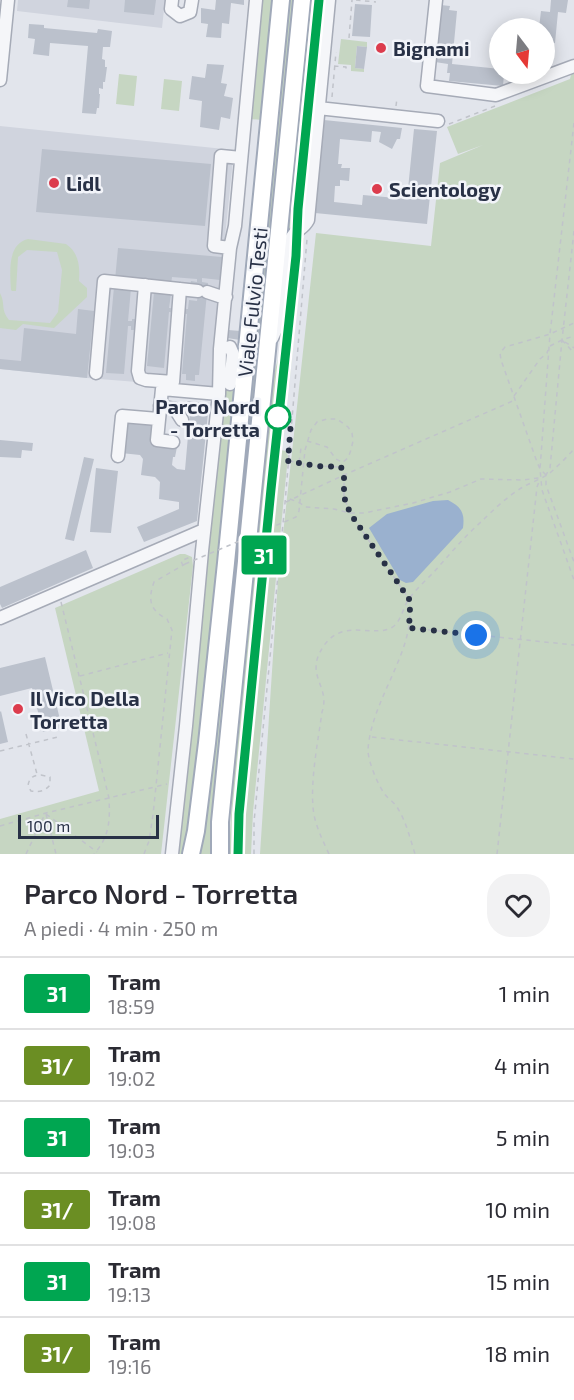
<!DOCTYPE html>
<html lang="it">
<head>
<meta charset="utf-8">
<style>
  body { margin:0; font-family:"Exo 2",sans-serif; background:#f2f2f3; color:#2b2b33; height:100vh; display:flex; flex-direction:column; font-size:22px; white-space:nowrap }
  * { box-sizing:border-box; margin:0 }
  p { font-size:20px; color:#7c7c81 }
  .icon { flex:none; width:33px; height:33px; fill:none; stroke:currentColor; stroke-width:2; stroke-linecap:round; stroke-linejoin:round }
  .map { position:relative; height:854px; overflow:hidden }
  .sheet { display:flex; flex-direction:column; background:#fff; flex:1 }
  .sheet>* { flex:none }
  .badge { padding:0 12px; border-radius:4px; font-size:21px; line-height:39px }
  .needle { width:39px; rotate:164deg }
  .tools { position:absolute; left:489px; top:18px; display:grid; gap:12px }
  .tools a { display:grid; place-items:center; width:66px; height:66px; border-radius:50%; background:#fff; box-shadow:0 3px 15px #0003; font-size:30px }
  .scale { position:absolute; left:18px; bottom:15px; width:141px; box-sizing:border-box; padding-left:6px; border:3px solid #283146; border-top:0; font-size:16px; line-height:21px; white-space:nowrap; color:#283146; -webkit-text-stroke:4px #f2f4f9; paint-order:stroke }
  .you { position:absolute; width:30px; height:30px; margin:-15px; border:4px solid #fff; border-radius:50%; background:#1a73e8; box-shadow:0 0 0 9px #1a73e833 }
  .map>.badge { position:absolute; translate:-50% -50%; box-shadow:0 0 0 3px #fff }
  .round { display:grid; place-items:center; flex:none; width:63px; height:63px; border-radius:24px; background:#f2f2f3 }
  .head { display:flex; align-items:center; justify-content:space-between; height:102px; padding:0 24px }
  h1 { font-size:28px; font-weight:600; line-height:45px }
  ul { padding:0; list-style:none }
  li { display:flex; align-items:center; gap:18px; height:72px; padding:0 24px; border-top:2px solid #e1e1e2 }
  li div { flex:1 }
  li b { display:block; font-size:22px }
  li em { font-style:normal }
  li .badge { min-width:66px; font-weight:700; text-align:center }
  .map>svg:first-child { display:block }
</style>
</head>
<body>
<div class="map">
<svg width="574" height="854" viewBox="0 0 574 854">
  <rect width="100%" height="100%" fill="#e2e5ec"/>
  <path fill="#d0d4de" d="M18,0H165L162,28L17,11Z
    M0,126L234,150L223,256L212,388L87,378L0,369Z"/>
  <path fill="#c6d6c2" d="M261,0H274L263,120L249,119Z
    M288,0H295L213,854H200L207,818Z
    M309,0H326L304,219L294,225L288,233L278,304Z
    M341,39L367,42V47L357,46L355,68L364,69V72L351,71V65L338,64Z
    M574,73V854H260L278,580L316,233L431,246L440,163L483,145L458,154L447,127L570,79L571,75Z
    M119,74L137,76L134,106L116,104Z
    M164,79L182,81L179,111L161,109Z
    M304,238L289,387L279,386L272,448L286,451L288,456L253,812L251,854H229L233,777L272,381L285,334L293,242L295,239Z
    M28,239L66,244C79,253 80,266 79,281L87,288V297L54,328L23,324L16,330L0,328V293C6,305 0,308 9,320L50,323L58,312L62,270L57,252L27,250L18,257L16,291H12L11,290C10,272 7,244 28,239Z
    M223,387L236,389L191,819L184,854H176Z
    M180,554H185L192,557L193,566L161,854H0V819L99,791L55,608Z"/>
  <path fill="#9ab1cf" d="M448,500C461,507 465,512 463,528L413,582L406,583L400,580L369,528L387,514L433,501Z"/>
  <path fill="#bbc1cc" d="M68,0H90L89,9L67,7Z
    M125,0H156L154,15L124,12Z
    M216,0H244V5L231,3L229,24L222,23L221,38L206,37L208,24L201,23V8L215,10Z
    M551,0H568L566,13L558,12L555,43L544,42V28H539L541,11L550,12Z
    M355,4L372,5L370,37L352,36Z
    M441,5L450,6L449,10L457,11L452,64L500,69V74H504L503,86L449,81L450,73H447L448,64L435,62Z
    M29,24L44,25V28L97,33L98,29L112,31L110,47H103L102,59L105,60V67H107L105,82H103V89L99,88V94H100L99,108H97L96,114L82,113L88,46L50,43L49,56L33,54L35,39L28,38Z
    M357,46L367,47L364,69L355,68Z
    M207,64L224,65L221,83L227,84L224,96L233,98L230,119L221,117L219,130L200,127L202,101L189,99L192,76L205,78Z
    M324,120L402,128L400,139H397L392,149L379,142L381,132L372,131L371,142L340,139L338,164H342L341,168H350L349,181L340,180V186H335L334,202L362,205L363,195L407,199L414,129L437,131L427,224L315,213Z
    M42,149L211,164L205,226L36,212Z
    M118,248L222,257L220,280L202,278V282L208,283L199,375H195V381L186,380V374H182L187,314L169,312L164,368L147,366L154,292L171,294L169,308L188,309L189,300L197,301L199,286H190L191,281L197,282V279L172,277L171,285L115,280Z
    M114,287L131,288L128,321H132V319H137L136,330H131V326H128L124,374L106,373Z
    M78,309L94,311L87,378L0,369V359L21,361L24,328L76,334Z
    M228,330L241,331L240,340L227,338Z
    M187,401L209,403L197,521L144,542L137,527L179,509V502L159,499L160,482L155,477L141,475L143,459L140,455L121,453L124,420L157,423L155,442L158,447L166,448V446L177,447L175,457H173L172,465L177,469L185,470L190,413H187Z
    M0,440L33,443L32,451L22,450L21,458L0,457Z
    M84,457L94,459L74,541L65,539Z
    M96,468L118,471L111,533L90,532Z
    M86,550L93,568L2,608L0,604V587Z
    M45,657L62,728L43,732L32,688L0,696V668Z
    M1,711L8,742L0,744V712Z"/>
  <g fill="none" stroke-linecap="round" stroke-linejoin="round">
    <g stroke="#a6abb7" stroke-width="15">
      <path id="minor" d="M172,0L171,9L180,16L190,12L192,0
        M436,0L427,86L496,95L574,66
        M0,80L8,0
        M318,108L438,121
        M230,248L214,246L221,156L241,158
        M145,285L138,371L140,378L146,380L173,382L180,289
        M207,292L219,296L226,297
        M272,338L284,311L291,239C295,229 303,230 308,220L329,0
        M96,373L104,281L198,291
        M230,384L233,354L230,347
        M160,406L175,409L182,420
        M173,442L157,440L162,389L219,394
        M118,456L122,416L158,419
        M0,618L204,530
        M172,854L186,726L202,551L219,394L220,349L230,248L235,226L256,0"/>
    </g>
    <g stroke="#a0a9b9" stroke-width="20">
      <path id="major" d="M191,854L196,831L207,743L226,563L281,0
        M220,854V822L302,0"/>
    </g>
    <path stroke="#c0c3ca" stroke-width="1.5" stroke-dasharray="4.5 4.5" stroke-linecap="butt" d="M356,0L376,2
      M349,38L352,0
      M334,66L346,67V70
      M332,97L336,52
      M396,106L397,98
      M574,123L550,334L540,469L542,490L574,580
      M449,124L495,106
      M574,231L562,340L550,468L546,475V485L574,562
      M562,340L574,353
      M565,342L574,348
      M550,346L562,340L574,336
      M514,396L540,359L547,353L548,350
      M307,441L327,447L336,459L342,462
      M305,450L311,430L317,422L327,419H337L348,427L352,433L353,441L351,450L348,458L343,462L341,467L344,475V497L350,513L409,599C418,649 371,698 368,750C368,761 377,783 384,793C387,798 393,801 397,807C406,821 410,838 415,854
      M289,461L316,466L340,467
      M299,462L301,448H305
      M546,475L540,469L537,462L501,360L500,353L505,347L550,334L574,323
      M290,499L300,503L305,507L334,509L350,513H364L413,503L450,492L481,479L522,480L539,478
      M286,502L344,475L515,400
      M183,566L181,561L190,557
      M61,602L109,798C110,820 110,836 94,854
      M410,628L574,645
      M80,676L168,653
      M26,734L37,774
      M372,737L574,759
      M0,751L58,737
      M41,775L50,777V785C44,792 39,792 31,791L28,786C29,778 33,775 41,775Z
      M46,814L97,852
      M46,814L56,854
      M0,826L46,813L167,784
      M26,854L45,814
      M144,854L149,841L153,815L172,630L167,619C149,610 148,599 154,582L185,564
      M254,854V822L285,503L307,239
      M329,854C323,841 317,829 314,815C309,785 318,742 322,712C331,686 304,676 323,647C343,616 376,640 394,626C402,619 403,607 409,599C416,589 426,580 434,572C449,555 464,537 481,522C493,510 509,495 523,487C532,482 544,478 551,472C559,465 567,457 574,449
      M497,854L537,487L540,479"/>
    <use href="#minor" stroke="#f5f6f9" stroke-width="12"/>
    <use href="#major" stroke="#fff" stroke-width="16"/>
    <path stroke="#7a8397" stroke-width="1.5" d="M238,854L239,814L271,489L296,256L298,209L319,0"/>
    <path stroke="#c0c3ca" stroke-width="1.5" stroke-dasharray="4.5 4.5" stroke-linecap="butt" d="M185,564L296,517L299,511L305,450"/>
  </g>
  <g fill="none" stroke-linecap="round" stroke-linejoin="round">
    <g stroke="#fff" stroke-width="14">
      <path id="line" d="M238,854L239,814L271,489L296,256L298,209L319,0"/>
    </g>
    <use href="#line" stroke="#00a651" stroke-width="9"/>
    <path stroke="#283146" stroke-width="6" stroke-dasharray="0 10.8" d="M278,417L291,421L288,461L316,466L341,467L344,475V497L350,513L409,599L410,608L409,628L476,635"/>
  </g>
  <g fill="#dc3c4d" stroke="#f2f4f9" stroke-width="2">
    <circle cx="381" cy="48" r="6"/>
    <circle cx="54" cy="183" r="6"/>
    <circle cx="377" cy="189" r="6"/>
    <circle cx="18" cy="709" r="6"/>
  </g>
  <circle fill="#fff" stroke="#00a651" stroke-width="3" cx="278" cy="417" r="12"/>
  <g text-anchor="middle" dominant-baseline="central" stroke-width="5" stroke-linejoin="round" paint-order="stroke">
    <g font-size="20" font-weight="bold" fill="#283146" stroke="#f2f4f9" text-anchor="start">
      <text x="393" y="48">Bignami</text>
      <text x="66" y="183">Lidl</text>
      <text x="389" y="189">Scientology</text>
      <text x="30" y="698">Il Vico Della<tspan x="30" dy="23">Torretta</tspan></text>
    </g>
    <g font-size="20" fill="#283146" stroke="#f2f4f9">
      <text transform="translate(252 302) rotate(-84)">Viale Fulvio Testi</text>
    </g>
    <g font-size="20" font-weight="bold" fill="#283146" stroke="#f2f4f9" text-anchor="end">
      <text x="260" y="406">Parco Nord<tspan x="260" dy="23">- Torretta</tspan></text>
    </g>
  </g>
</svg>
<div class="tools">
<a><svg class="needle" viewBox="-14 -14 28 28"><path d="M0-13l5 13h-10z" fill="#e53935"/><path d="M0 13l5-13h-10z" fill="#7c7c81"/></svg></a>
</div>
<div class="scale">100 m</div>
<div class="you" style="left:476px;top:635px"></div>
<b class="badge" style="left:264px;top:555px;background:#00a651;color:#fff">31</b>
</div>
<section class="sheet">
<div class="head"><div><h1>Parco Nord - Torretta</h1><p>A piedi · 4 min · 250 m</p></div><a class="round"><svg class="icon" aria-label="heart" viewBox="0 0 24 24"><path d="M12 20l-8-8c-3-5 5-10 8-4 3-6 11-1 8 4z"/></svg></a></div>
<ul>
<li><span class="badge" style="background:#00a651;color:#fff">31</span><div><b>Tram</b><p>18:59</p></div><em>1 min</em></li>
<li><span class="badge" style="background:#6b8e23;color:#fff">31/</span><div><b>Tram</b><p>19:02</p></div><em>4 min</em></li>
<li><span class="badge" style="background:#00a651;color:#fff">31</span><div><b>Tram</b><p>19:03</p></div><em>5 min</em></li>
<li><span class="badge" style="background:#6b8e23;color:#fff">31/</span><div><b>Tram</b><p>19:08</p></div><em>10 min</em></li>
<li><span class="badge" style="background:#00a651;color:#fff">31</span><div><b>Tram</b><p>19:13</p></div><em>15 min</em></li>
<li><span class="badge" style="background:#6b8e23;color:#fff">31/</span><div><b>Tram</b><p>19:16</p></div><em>18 min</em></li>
</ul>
</section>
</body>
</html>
